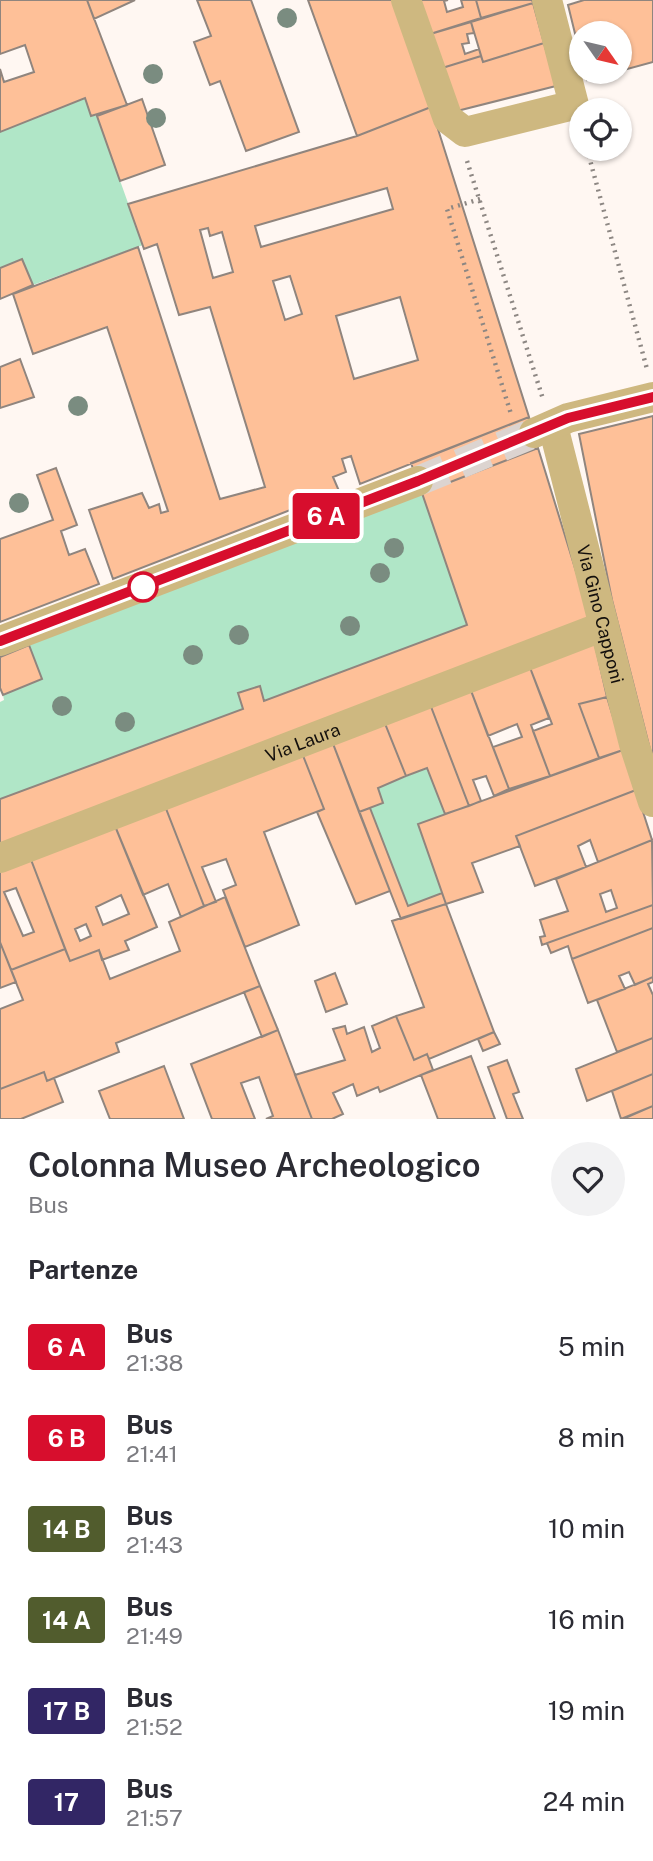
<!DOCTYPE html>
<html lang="it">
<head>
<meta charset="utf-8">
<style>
  body { margin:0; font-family:"Public Sans",sans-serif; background:#f2f2f3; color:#2b2b33; height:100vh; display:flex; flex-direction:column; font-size:26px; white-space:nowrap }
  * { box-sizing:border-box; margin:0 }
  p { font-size:23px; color:#7c7c81 }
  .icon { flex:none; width:38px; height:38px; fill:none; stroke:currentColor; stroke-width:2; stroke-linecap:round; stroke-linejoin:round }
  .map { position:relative; height:1119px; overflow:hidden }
  .drawer { display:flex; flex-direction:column; background:#fff; flex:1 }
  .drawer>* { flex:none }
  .badge { padding:0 14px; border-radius:5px; font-size:24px; line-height:46px }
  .needle { width:46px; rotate:124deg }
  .controls { position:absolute; left:569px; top:21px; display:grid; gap:14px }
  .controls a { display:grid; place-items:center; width:63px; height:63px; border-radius:50%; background:#fff; box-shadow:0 2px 5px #0004; font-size:35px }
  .map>.badge { position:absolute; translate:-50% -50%; box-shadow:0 0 0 4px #fff }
  h2 { padding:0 28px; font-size:26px; line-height:63px }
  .round { display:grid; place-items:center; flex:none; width:74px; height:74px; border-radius:37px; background:#f2f2f3 }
  .overview { display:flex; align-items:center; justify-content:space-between; height:119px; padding:0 28px }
  h1 { font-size:33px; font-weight:600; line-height:52px }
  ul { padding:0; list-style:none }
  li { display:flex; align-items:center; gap:21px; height:91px; padding:0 28px }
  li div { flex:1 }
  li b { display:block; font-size:26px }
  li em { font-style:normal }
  li .badge { min-width:77px; font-weight:700; text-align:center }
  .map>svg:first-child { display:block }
</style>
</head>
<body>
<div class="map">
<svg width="653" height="1119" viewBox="0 0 653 1119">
  <rect width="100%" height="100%" fill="#fff7f2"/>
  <path fill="#b0e6c7" d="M85,98L91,116H97L143,245L33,285L22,259L0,268V132Z
    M422,493L467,625L264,701L260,686L238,693L243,709L0,799V702L4,700L3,695L42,679L29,645Z
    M427,768L445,814L419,824L442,893L408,906L370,808L382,803L378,788Z"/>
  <path fill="#fec098" stroke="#90857e" stroke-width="2" fill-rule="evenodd" d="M0,0H87L127,105L91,116L85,98L0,132V69L4,82L34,72L25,45L0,54Z
    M87,0H135L94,19Z
    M197,0H251L299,132L246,151L220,81L210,85L194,42L211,36Z
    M308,0H394L431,107L357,136Z
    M419,0H448L444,1L447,12L463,7L461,0H476L481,18L427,35Z
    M476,0H532L533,3L481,18Z
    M584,0H653V62L620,71V33H581V58L568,5Z
    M533,3L544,43L483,62L471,22Z
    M471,22L474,33L467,34L469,43L462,44L465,54L479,49L481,56L439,69L427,35Z
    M544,43L556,86L453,112L439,69L481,56L483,62Z
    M585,72H616L587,80Z
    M142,99L165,165L120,181L97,116Z
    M431,107L529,417L360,484L351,456L342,459L346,472L333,477L339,491L113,579L89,510L142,493L149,508L159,504L161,513L168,511L107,327L33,354L13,294L138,247L220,499L265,487L210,307L179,315L157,244L144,249L128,204L357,136ZM387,188L393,209L261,247L255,226ZM208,228L210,236L222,232L233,272L213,278L200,230ZM290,276L302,314L285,320L273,281ZM400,297L418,360L354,379L336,316Z
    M22,259L33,285L0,299V268Z
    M20,359L34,397L0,408V367Z
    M653,416V761L612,600L579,434Z
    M529,417L538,448L422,493L411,463Z
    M538,448L591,620L0,849V799L243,709L238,693L260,686L264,701L467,625L422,493Z
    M56,468L77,525L61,531L69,555L85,549L99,584L0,622V539L53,520L37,475Z
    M594,640L607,697L579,704L599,758L550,776L533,731L552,724L529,665Z
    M29,645L42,679L3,695L0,688V657Z
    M529,665L549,718L531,725L550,776L509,789L493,747L522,737L517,724L488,736L470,688Z
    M470,688L509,789L494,796L486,776L473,780L481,801L469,806L430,704Z
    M607,697L623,750L599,758L579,704Z
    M430,704L469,806L445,814L427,768L406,776L384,721Z
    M384,721L406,776L378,788L383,803L359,812L332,741Z
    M332,741L390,891L356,904L317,812L324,809L302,753Z
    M623,750L636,790L516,836L520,846L472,863L483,892L446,904L418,824Z
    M302,753L324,809L264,832L299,925L245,947L223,890L236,885L226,859L202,867L216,902L204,906L165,806Z
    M636,790L652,840L598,862L590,840L578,846L586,867L535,886L516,836Z
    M165,806L204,906L181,917L168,884L143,895L115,826Z
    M370,808L408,906L442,893L446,904L401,919L359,812Z
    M115,826L157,927L125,941L129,950L102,960L99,950L70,961L30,857ZM121,895L129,914L103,925L96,907ZM86,924L91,936L80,941L75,929Z
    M652,840L653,905L542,945L540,937L545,936L540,920L568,911L556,879ZM611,890L617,908L606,912L600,894Z
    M30,857L65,949L11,970L0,942V869ZM16,888L34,932L23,936L4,892Z
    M225,897L260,986L116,1043L119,1052L54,1078L47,1081L44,1072L0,1089V1009L23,1000L11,970L65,949L70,961L99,950L110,979L180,951L169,922Z
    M446,904L494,1032L429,1059L427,1054L414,1060L396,1016L424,1007L392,921Z
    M653,905V928L572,959L568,946L551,953L547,943Z
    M653,928V977L635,985L629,972L619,976L625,989L588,1003L572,959Z
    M0,942L16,982L0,988Z
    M335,973L347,1004L326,1012L315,981Z
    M653,977V982L648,984L653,995V1038L617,1052L597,1000Z
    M260,986L278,1030L262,1037L244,992Z
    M396,1016L414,1060L427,1054L433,1070L380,1092L378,1087L357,1096L353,1084L333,1093L343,1114L332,1119H312L295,1075L345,1060L333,1029L345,1026L347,1034L364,1027L372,1052L380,1048L372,1026Z
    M278,1030L312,1119H266L273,1116L259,1077L241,1083L255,1119H212L191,1064Z
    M494,1032L500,1044L483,1051L478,1039Z
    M653,1038V1074L587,1101L576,1069Z
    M471,1056L495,1119H438L421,1075Z
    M507,1060L519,1092L513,1094L523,1119H507L488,1067Z
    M164,1066L184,1119H110L99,1091Z
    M44,1072L47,1081L54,1078L63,1102L21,1119H0V1089Z
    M653,1074V1106L621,1119L612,1091Z
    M653,1106V1119H623Z"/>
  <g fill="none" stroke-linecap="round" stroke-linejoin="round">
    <path stroke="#dcd4d0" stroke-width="30" stroke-dasharray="30 15" stroke-linecap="butt" d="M418,481L534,433"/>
    <path stroke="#8d8783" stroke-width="4.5" stroke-dasharray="2 5" stroke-linecap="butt" d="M587,149L647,369
      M467,161L543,399
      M480,199L447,209L511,414"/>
    <g stroke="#ceb880" stroke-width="30">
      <path d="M406,0L448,119L465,132L574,105L547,0"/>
      <path id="s1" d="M553,426L634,744L653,802"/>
      <path d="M534,433L568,418L653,397"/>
      <path d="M0,641L418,481"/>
      <path id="s2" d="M0,858L604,626"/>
    </g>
  </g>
  <g fill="#7a8c80">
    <circle cx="287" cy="18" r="10"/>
    <circle cx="153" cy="74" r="10"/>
    <circle cx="156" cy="118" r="10"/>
    <circle cx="78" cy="406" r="10"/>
    <circle cx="19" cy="503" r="10"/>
    <circle cx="353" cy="533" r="10"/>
    <circle cx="394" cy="548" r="10"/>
    <circle cx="380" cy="573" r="10"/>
    <circle cx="350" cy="626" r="10"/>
    <circle cx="239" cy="635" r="10"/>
    <circle cx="193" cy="655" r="10"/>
    <circle cx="62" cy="706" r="10"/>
    <circle cx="125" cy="722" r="10"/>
  </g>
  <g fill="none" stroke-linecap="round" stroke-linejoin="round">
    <g stroke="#fff" stroke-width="16">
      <path id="line" d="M0,641L418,481L568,418L653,397"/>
    </g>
    <use href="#line" stroke="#d70e2d" stroke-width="10"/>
  </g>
  <circle fill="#fff" stroke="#d70e2d" stroke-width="3.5" cx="143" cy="587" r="14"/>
  <g text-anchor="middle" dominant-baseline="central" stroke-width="6" stroke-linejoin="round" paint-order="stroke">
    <g font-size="18" fill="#130f0c" stroke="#fff">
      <text stroke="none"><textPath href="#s1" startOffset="194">Via Gino Capponi</textPath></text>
      <text stroke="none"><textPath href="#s2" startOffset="324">Via Laura</textPath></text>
    </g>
  </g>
</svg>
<div class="controls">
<a><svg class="needle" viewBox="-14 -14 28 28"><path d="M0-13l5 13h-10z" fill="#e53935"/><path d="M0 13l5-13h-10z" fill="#7c7c81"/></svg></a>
<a><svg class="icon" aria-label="locate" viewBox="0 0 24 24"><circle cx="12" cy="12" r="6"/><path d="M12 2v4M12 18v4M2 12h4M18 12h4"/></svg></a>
</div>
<b class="badge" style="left:326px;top:516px;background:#d70e2d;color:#fff">6 A</b>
</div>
<section class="drawer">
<div class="overview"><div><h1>Colonna Museo Archeologico</h1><p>Bus</p></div><a class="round"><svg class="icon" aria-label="heart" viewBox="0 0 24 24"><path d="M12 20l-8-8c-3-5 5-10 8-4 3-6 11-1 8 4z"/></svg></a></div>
<h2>Partenze</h2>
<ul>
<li><span class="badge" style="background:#d70e2d;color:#fff">6 A</span><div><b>Bus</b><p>21:38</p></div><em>5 min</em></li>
<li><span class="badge" style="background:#d70e2d;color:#fff">6 B</span><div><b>Bus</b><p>21:41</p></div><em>8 min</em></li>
<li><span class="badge" style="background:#515c2d;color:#fff">14 B</span><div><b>Bus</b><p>21:43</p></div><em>10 min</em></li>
<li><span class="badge" style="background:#515c2d;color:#fff">14 A</span><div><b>Bus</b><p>21:49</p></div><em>16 min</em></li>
<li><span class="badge" style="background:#322665;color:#fff">17 B</span><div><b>Bus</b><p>21:52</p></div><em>19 min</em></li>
<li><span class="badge" style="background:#322665;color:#fff">17</span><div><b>Bus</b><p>21:57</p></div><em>24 min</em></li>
</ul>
</section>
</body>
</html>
